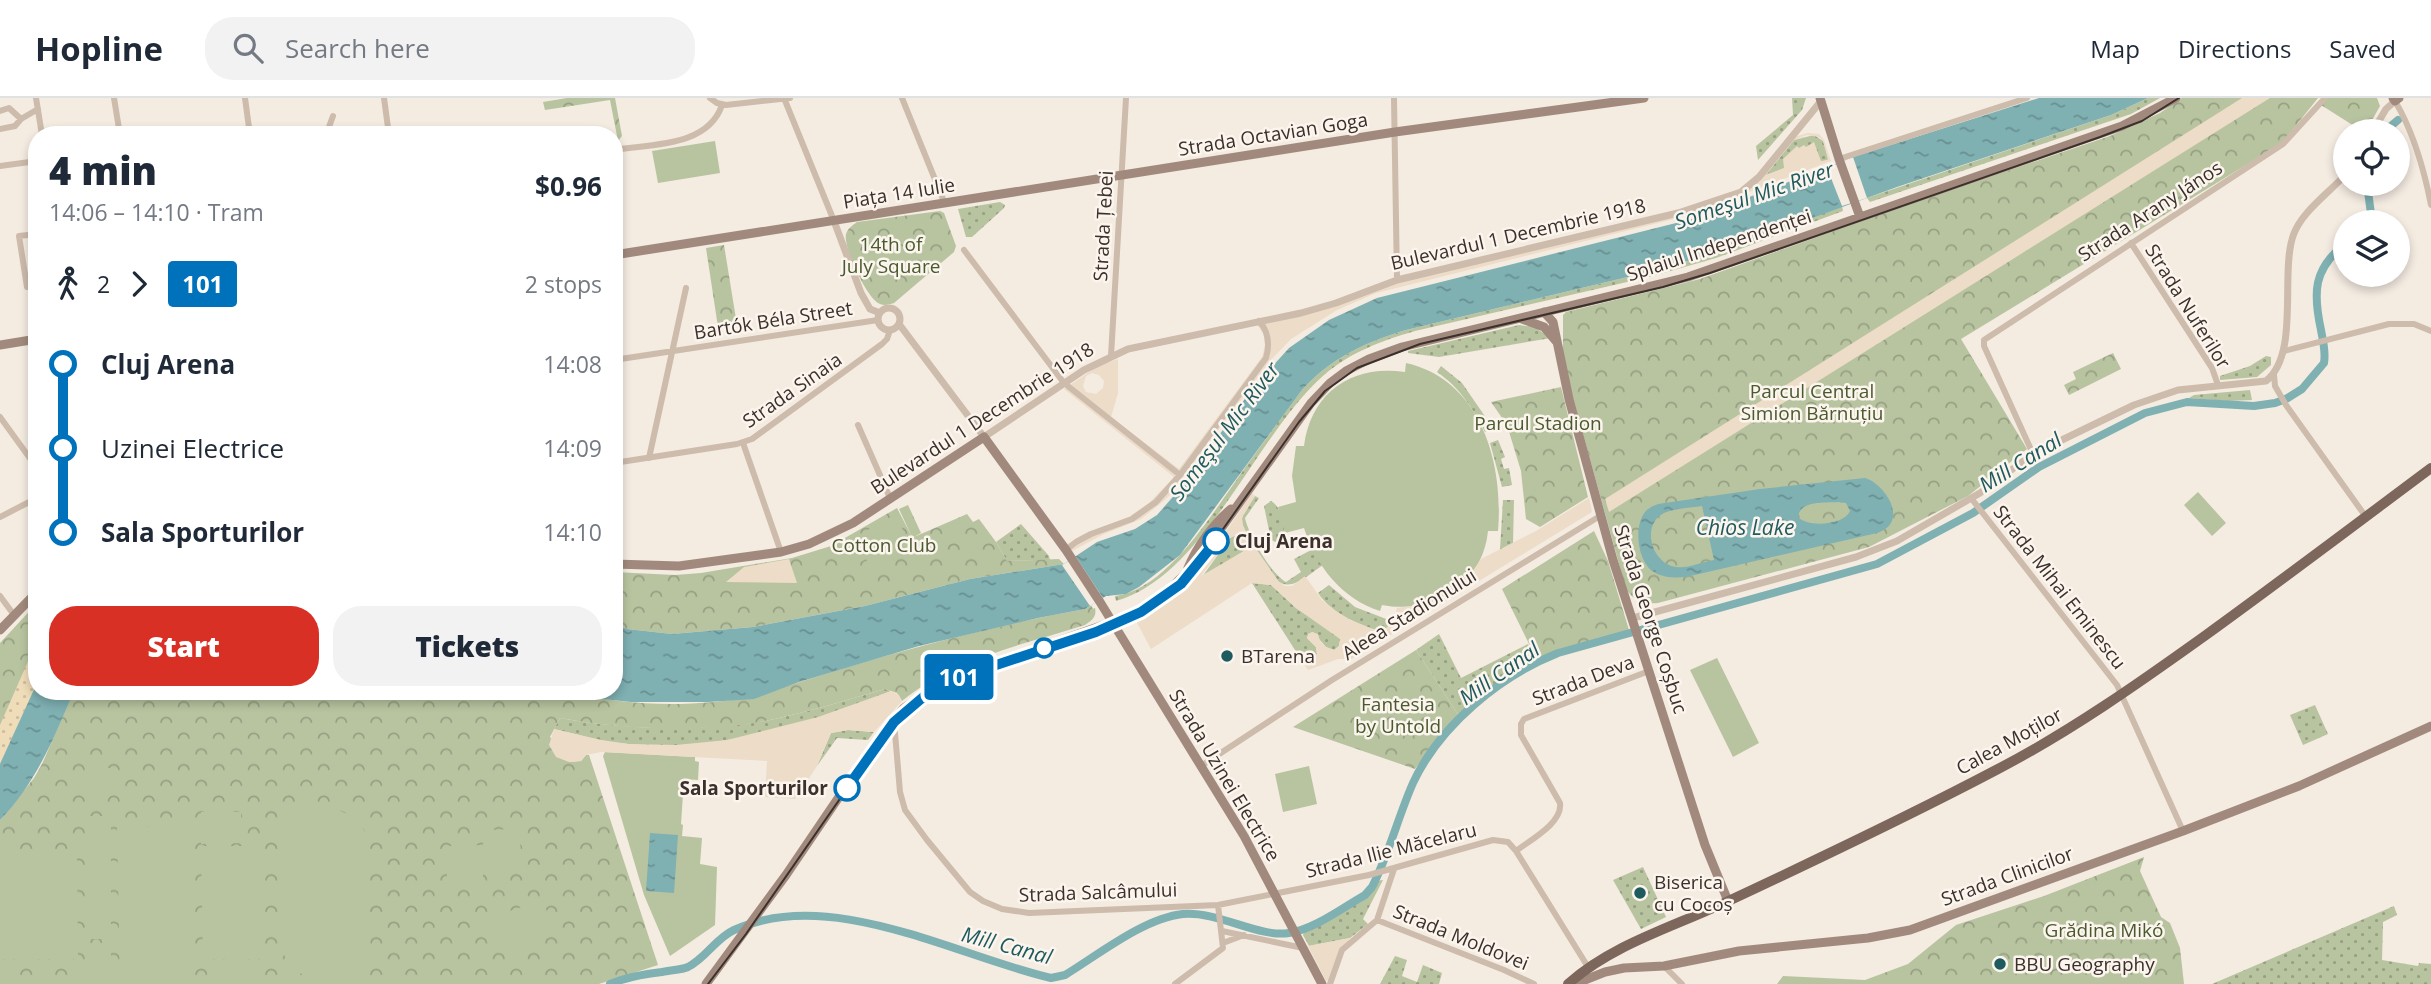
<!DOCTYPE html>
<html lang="en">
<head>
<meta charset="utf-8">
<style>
  body { margin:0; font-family:"Open Sans",sans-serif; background:#f2f2f3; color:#1f2937; height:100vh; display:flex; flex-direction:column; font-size:26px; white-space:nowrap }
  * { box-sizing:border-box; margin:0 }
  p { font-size:23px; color:#747a83 }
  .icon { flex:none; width:38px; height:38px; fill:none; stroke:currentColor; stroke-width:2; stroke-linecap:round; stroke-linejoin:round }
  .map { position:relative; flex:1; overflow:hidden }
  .side { position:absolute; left:28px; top:28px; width:595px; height:574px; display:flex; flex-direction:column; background:#fff; border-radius:28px; box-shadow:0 4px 10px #0003 }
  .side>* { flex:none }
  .badge { padding:0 14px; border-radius:5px; font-size:24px; line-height:46px }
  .tools { position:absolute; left:2333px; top:21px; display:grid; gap:14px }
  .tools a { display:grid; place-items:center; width:77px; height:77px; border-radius:50%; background:#fff; box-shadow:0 4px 10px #0003; font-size:35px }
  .map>.badge { position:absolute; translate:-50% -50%; box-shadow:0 0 0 4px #fff }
  .legs { display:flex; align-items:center; gap:10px; height:77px; padding:0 21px; font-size:23px }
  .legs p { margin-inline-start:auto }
  .summary { display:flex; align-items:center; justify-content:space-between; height:119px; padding:0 21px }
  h1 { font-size:38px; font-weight:800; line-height:52px }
  .primary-button { display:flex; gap:14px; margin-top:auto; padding:14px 21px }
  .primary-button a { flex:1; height:80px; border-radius:28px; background:#d93025; color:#fff; font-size:28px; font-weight:800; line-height:80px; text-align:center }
  .primary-button a+a { background:#f2f2f3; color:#1f2937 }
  ul { padding:0 21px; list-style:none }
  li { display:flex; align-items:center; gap:24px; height:84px; font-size:26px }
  li i { display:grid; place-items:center; width:10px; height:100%; margin:0 9px; background:currentColor }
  li i::after { content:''; width:18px; height:18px; margin:-9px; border:5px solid; border-radius:50%; background:#fff }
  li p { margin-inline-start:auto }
  li:first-child i { background:linear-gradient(#0000 50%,currentColor 0) }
  li:last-child i { background:linear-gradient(currentColor 50%,#0000 0) }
  header { display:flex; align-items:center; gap:42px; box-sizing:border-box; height:98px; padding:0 35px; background:#fff; border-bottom:2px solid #e0e1e3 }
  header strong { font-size:33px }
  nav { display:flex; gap:38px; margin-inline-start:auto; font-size:24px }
  .search { width:490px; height:63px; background:#f2f2f3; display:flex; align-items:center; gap:18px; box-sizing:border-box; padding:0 24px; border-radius:28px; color:#747a83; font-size:26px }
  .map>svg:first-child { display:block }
</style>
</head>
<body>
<header>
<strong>Hopline</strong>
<div class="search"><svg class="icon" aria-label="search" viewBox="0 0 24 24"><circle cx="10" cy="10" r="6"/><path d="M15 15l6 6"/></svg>Search here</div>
<nav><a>Map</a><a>Directions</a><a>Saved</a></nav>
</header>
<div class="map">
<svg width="2431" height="886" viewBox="0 0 2431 886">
  <defs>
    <pattern id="grass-dots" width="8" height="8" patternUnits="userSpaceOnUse" patternTransform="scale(1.75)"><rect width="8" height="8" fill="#b8c4a0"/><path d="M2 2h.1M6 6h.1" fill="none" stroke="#97a083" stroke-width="1.8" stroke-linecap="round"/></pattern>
    <pattern id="forest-crowns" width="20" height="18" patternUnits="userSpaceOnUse" patternTransform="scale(1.75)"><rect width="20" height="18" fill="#b8c4a0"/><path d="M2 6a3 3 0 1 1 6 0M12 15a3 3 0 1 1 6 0" fill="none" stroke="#97a083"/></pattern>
    <pattern id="sand-dots" width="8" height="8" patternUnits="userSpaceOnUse" patternTransform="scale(1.75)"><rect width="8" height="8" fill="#efdcb8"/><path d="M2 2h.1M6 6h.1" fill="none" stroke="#cebd9e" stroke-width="1.8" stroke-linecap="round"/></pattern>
    <pattern id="water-ripples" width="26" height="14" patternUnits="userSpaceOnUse" patternTransform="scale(1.75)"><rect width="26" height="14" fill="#7fb0b2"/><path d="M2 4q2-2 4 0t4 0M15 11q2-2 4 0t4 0" fill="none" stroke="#699091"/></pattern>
  </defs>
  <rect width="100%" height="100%" fill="#f4ebe1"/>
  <path fill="url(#grass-dots)" d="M1792,0H1806L1802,12L1758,62L1756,48L1793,17Z
    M2148,0H2160L2131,16L1870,104L1867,100L2111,17Z
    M1814,37L1823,43L1829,61L1822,64H1785V70L1764,78L1794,42Z
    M1000,104L1005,107L1004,110L972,139H966L958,111Z
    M1842,108L1843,113L1716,160L1653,178L1415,233C1381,243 1351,254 1324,277C1256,336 1205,478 1116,503L1115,498C1167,492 1214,413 1242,374C1262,346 1282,319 1302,292C1331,260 1366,244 1406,232L1653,173L1716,155Z
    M1519,227L1534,229L1551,240L1439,259L1408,255V253Z
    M2266,258L2271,259V267L2257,279L2220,282V278L2250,268Z
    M1441,268L1462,285L1493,330L1485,334C1472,309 1460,290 1437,274Z
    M2250,292L2252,302L2228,303L2189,300L2194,297Z
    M1498,342L1505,359L1501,361L1504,371L1509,370L1512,387L1502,389L1490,345Z
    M1255,398L1259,400L1245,420C1248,436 1271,476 1286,484L1301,474L1294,461L1313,451L1323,467C1310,475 1294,493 1279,484C1269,470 1242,440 1242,422C1242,413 1251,405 1255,398Z
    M1503,402H1514L1513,446L1500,452Z
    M1271,403C1281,408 1286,430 1285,441L1280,446L1271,442L1264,408Z
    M1021,426L1049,458L1050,462L1007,463L996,444Z
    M1236,437L1245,448L1244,453L1202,479L1230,440Z
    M1252,485L1271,487L1296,510L1337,537L1340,541L1339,548L1334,552L1326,549L1313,534L1309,536L1307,540L1316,549L1317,557L1304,566Z
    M1329,487L1355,509L1394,524L1381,534C1357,525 1333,517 1318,495Z
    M1439,536L1461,580L1528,546L1537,562L1513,575L1459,618L1416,552Z
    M885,591L891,593C810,627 717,654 628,646C603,644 579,637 554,631L560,620C624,632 705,634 770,622C808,614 847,602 885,591Z
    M2315,607L2328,636L2303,647L2290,617Z
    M848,632L874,634L868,642L837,640L817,668L831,635Z
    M1643,769L1666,819L1641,831L1613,782Z
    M1383,782L1363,821L1368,826L1350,840L1309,848L1303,837L1304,833C1323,824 1370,804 1376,783Z
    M2394,808L2397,817L2383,824L2382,862L2418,868L2419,865L2431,866V886H2212Z
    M1395,858L1407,862L1402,878L1417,884L1423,867L1442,875L1439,886H1380Z"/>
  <path fill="url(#forest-crowns)" d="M567,0H615L622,38L618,43L610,2L545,12L543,4Z
    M2182,0H2318L2282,45L1961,241L2027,351L1968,398L1869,449L1658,505C1644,506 1634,503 1626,491L1567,278L1563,258V217L1566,214L1700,181L1909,106L2110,38L2160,15Z
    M2327,0H2377L2380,8L2366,33H2362L2321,7Z
    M940,113L944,115L956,148L954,154L894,205C888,207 883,208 878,205C866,198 843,149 846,136C848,130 853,127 857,124Z
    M724,147L737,227L718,229L706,150Z
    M2113,255L2121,271L2069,297L2064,287L2076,281L2073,274Z
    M1561,289L1588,399L1540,429L1526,421L1521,373L1507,327L1491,304Z
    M908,407L921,435L914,439L967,416L973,424L979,421L996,444L1007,463L1059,461L1064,466L970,481L865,508L753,529L672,536L627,531L614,526V474L675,477L701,475L792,460L831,448L897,410L912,439L899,411Z
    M1594,433L1608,463L1629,532L1559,551L1537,562L1502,491Z
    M37,505V585L0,666V545Z
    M1091,507L1093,511L1095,510C1097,519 1092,522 1085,527C1022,547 954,561 902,603L897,595L885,591C847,602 808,614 770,622C706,635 624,632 560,620L550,639L569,664L581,663L586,657H589L658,867L599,886H0V722L34,680L42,666L74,593H571C629,610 697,609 757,598C864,562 974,531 1085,511Z
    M1416,552L1459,618L1443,634L1415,671L1293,629Z
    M2144,759L2140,773L2161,819L2170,825L2180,850L2184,886H1777L1783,878L1865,882L1908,866L1956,827L2044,798Z"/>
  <path fill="url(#sand-dots)" d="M37,543V585L0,666V627Z"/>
  <path fill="#b8c4a0" d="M715,43L720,75L658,85L652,53Z
    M1406,265C1481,282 1504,365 1498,433H1488C1483,486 1433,517 1382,507L1380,513C1342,501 1316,468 1304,430L1285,435L1278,409L1296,404L1292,378L1296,348H1304C1311,295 1351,266 1405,274Z
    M2198,394L2226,425L2212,438L2184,407Z
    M895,417L914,453L895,462L893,460L871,471L866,461L848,471L836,449Z
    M1717,560L1759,645L1733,659L1690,572Z
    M605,654L695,659V663L699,664L698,682L684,681L681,726L683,727L682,738L702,740L700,766L717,769L715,827L670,858L644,797L603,658Z
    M1309,668L1317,706L1283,714L1275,676Z
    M90,670H111V697H90Z
    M317,709C338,710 357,716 366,736C367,763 368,790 369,817C369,829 372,843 369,855C361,886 312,886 291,870C288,865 283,856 282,850C279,840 279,739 283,732C289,719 303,712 317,709Z
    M201,714H241L242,745L201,746Z
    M90,718H111V758H90Z
    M192,728L194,886H120L117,729Z
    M520,731L521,771L483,774V789L447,791V748L483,747L484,732Z
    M201,748H263L264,861H203Z
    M77,756L78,861H1L0,757Z
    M90,760H111V799H90Z
    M90,802H111V841H90Z
    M543,802L555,837L499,855L488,820Z
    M90,845H111V885H90Z
    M207,867H251V886H207Z"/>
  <path fill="#ecdcc8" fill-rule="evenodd" d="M2242,0H2270L1609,414L1605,401Z
    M1808,35L1819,36L1824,42L1831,63L1686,118L1376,195L1337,212L1291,241L1271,262L1169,398L1160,406L1141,421L1104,436L1072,453L1067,446L1090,434L1129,419L1150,404L1174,379L1064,291L1098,268L1118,261V295L1111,319L1179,371L1262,259L1265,248L1264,236L1257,227L1365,193L1678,115L1746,93L1794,39ZM1807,37L1819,39L1823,43L1828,62L1821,63L1814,44L1806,49L1804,47L1799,50L1797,48L1783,61L1784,70L1766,77L1794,42ZM1092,275L1099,277L1104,283L1103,290L1096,296L1086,294L1083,288L1086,278Z
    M1252,395L1255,398L1242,420L1243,427L1250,442L1279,484L1285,488H1292L1305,478L1322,502L1336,513L1350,522L1381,534L1394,524L1397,510L1432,505L1447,497L1466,483L1481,461L1536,433L1589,400L1592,414L1351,561H1338L1308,572L1304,566L1317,556L1316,549L1307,540L1308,536L1312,534L1318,536L1320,543L1326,549L1334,552L1339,548L1340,541L1296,510L1271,487L1252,485L1151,551L1135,521L1177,495L1200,466L1203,468ZM1236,437L1245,448L1244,453L1201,478L1230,440Z
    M789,461L797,485L726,484L744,469Z
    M891,593L899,597L902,603L874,634L848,632L831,635L817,668L795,701L765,699L767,663L601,654L586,657L581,663L569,664L556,659L549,647L554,631L601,642L629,646L676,647L727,642L818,619Z
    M1350,840L1339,857L1331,881L1326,883L1308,848Z"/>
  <path fill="url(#water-ripples)" fill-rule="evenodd" d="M2039,0H2148L2111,17L1897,89L1716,155L1653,173L1406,232C1366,244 1331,260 1302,292L1180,457L1139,489L1126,496L1106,498L1085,511L1038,520L919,548L799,584L754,601L708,604H631L584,599L571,593H614V526L627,531L672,536L753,529L865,508L970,481L1064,466L1097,444L1135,431L1157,417L1185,385L1252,291L1289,250L1329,222L1377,200L1692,121L1856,58Z
    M1865,380C1880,384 1900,409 1891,425C1888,430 1883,433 1877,435L1686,479C1676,480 1663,480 1654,474C1638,465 1633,429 1645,414C1648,410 1653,408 1658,406L1760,391ZM1839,404L1846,405L1850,413C1844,427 1808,430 1798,419C1800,402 1825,405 1839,404ZM1702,408L1714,462C1702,464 1687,471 1676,469C1652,466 1640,427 1664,415C1675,410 1690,410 1702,408Z
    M37,585V593H74C54,640 36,685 0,722V666Z
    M650,735L678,737L674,795L646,793Z"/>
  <path fill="#f4ebe1" d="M1853,59L1867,100L1842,108L1827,70Z
    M1076,459L1103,500L1090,508L1062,467Z"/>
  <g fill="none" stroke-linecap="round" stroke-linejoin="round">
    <path stroke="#7fb0b2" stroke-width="8" d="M2385,33L2398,22
      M2367,86L2371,116L2369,124
      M610,886C627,879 644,876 662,874C670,872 681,872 688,869C706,860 716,840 734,832C831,788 956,858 1051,880L1065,877C1098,857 1144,820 1183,816C1218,813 1259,840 1289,835C1315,831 1342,810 1365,797L1372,789C1389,756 1398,719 1413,685C1440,627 1500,578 1558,555L1877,466L1973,415L2039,369L2145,315L2187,304L2254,308L2275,305L2286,301L2302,291L2324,265C2326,254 2323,243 2321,232C2313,195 2313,171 2345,146"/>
    <path stroke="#cdbbac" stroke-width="6" d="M36,0L42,37
      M114,0L120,37
      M245,0L250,37
      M384,0L389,37
      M710,0L717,5L726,7L790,0
      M784,0L834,123
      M902,0L945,106
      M1394,0L1397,182
      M2395,3C2414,35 2424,71 2431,107
      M0,13L9,10L21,21
      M0,31L15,28L21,21L38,11
      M326,37L333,18
      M614,52C651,46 708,49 722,7
      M1839,61L2027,0
      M0,68L37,63
      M2131,145L2212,270L2218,287
      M964,152L1064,285L1180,377
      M27,189L19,138L37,136
      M2284,253L2389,226H2414L2431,233
      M1111,258L1126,0
      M614,262L878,222
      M2274,277L2275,288L2286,307L2366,419
      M0,319L37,370
      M858,327L890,400
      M743,345L781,454
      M2033,356L1984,248V242L2283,46L2325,0
      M649,360L686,190
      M614,365L737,346L752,341L882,246L887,241L890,232
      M1971,400L2117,587L2183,733
      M0,419L37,400
      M1066,452L1076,444L1091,436L1132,421L1156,404L1180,377L1266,260C1270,246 1269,234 1259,223
      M0,498L14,517
      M894,623L900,694L905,712L927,742L970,794L983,803L1002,811L1029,815L1218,807L1369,777L1493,742L1508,744L1516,753L1588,869
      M1201,668L1332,582L1600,418
      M1516,753C1530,742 1563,725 1560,705L1521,637V626L1524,621L1649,573
      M1377,822L1504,872L1534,886
      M1222,833L1303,850
      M1223,845L1244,837
      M1664,868L1682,886
      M1175,886L1223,850L1218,807
      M1330,886L1342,852L1377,822L1394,771"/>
    <path stroke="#cdbbac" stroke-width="7" d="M2373,33L2386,11L2395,3
      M834,123L861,195L870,211L880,215
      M878 221a11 11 0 1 1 22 0a11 11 0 1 1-22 0Z
      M899,226L984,339L1084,272L1128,251L1301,215L1336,205L1397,182L1678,115L1741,94L1759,79L1821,3
      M1633,520L1856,459L1897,443L1980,395L2033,356L2134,307L2178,292L2266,283C2300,256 2280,177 2293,138C2301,114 2329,95 2345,77"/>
    <path stroke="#a18a7d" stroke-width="9" d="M1820,0L1839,61L1860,119
      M2393,0L2395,3L2399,0
      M614,157L1395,34L1644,0
      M1544,214L1553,224L1569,301L1613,462L1705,747L1728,803
      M1522,221L1544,229L1556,243
      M0,247L37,241
      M614,466L679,468L781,454L809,446L853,425L984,339L1066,452L1100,504L1244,738L1322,886
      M1188,470C1197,449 1213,426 1231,411
      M0,532L37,494
      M706,886L786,777L879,640L904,610L943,584L1112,524L1141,511L1168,493L1197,464L1311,305L1330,285L1346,273L1369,261L1402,249L1688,179L2122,28L2176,0
      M1575,886L1605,874L1624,870L1664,868L1739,853L1868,840L1910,832L2183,733L2299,688L2431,628"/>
    <path stroke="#7d675c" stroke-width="10" d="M1568,886C1612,847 1670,830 1722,806C1814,763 1907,719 1998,671C2071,633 2139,585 2206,537C2282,482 2356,426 2431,370"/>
    <path stroke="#3b302b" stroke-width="2" d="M708,886L746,836L894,623L919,602L948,584L1096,534L1130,520L1164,500L1194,472L1299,324L1325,293L1357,270L1420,246L1663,189L1710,175L2100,39L2142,23L2179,0"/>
  </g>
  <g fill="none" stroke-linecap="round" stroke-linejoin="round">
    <g stroke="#fff" stroke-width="16">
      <path id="line-1" d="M847,690L894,624L928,595L960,579L1096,534L1141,514L1181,486L1216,443"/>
    </g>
    <use href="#line-1" stroke="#0072bc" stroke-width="10"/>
  </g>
  <g fill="#fff" stroke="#0072bc" stroke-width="3.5">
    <circle cx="1216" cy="443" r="12"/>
    <circle cx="1044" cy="550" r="9"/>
    <circle cx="847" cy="690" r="12"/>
  </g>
  <g fill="#1f5a5e" stroke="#fbf5ee" stroke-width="2.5">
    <circle cx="1227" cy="558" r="7"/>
    <circle cx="1640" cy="795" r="7"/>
    <circle cx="2000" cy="866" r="7"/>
  </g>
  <g text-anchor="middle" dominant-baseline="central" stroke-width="5" stroke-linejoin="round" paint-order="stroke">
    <g font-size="19" fill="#3b302b" stroke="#fbf5ee">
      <text transform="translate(1273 36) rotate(-9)">Strada Octavian Goga</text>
      <text transform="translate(899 95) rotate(-9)">Piața 14 Iulie</text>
      <text transform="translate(2150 113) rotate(-33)">Strada Arany János</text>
      <text transform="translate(1103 128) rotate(-87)">Strada Țebei</text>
      <text transform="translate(1518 136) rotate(-13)">Bulevardul 1 Decembrie 1918</text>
      <text transform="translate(1719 147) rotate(-18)">Splaiul Independenței</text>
      <text transform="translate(2188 208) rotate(58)">Strada Nuferilor</text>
      <text transform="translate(773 222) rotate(-9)">Bartók Béla Street</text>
      <text transform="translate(792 292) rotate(-35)">Strada Sinaia</text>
      <text transform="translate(982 320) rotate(-33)">Bulevardul 1 Decembrie 1918</text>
      <text transform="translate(2060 489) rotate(52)">Strada Mihai Eminescu</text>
      <text transform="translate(1409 516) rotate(-32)">Aleea Stadionului</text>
      <text transform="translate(1651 521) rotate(72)">Strada George Coșbuc</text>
      <text transform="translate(1583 582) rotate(-21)">Strada Deva</text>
      <text transform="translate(2009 643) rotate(-29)">Calea Moților</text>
      <text transform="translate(1225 677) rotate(59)">Strada Uzinei Electrice</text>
      <text transform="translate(1391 752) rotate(-14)">Strada Ilie Măcelaru</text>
      <text transform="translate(2007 778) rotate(-20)">Strada Clinicilor</text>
      <text transform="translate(1098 794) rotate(-2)">Strada Salcâmului</text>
      <text transform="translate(1461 839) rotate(22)">Strada Moldovei</text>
    </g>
    <g font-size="19" fill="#4a5a2e" stroke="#fbf5ee">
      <text x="891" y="146">14th of<tspan x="891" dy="22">July Square</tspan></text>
      <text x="1812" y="293">Parcul Central<tspan x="1812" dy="22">Simion Bărnuțiu</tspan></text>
      <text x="1538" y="325">Parcul Stadion</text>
      <text x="884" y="447">Cotton Club</text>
      <text x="1398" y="606">Fantesia<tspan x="1398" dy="22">by Untold</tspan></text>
      <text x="2104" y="832">Grădina Mikó</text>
    </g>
    <g font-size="19" font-weight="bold" fill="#3b302b" stroke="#fbf5ee" text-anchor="start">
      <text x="1235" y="443">Cluj Arena</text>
      <text x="828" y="690" text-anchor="end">Sala Sporturilor</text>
    </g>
    <g font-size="19" fill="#3b302b" stroke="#fbf5ee" text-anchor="start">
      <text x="1241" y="558">BTarena</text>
      <text x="1654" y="784">Biserica<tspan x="1654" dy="22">cu Cocoș</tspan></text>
      <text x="2014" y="866">BBU Geography</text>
    </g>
    <g font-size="21" font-style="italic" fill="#1f5a5e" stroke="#fbf5ee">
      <text transform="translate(1754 97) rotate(-19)">Someşul Mic River</text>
      <text transform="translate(1224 333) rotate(-53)">Someşul Mic River</text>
      <text transform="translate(2020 364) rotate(-32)">Mill Canal</text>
      <text x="1745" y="429">Chios Lake</text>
      <text transform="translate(1499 575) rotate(-35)">Mill Canal</text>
      <text transform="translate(1007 847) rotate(15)">Mill Canal</text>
    </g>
  </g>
</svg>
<div class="tools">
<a><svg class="icon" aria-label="locate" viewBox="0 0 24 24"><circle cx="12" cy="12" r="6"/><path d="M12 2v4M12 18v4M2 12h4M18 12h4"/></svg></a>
<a><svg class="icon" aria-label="layers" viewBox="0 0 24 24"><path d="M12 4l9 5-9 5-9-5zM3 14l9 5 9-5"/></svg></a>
</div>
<b class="badge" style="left:959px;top:579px;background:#0072bc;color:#fff">101</b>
<section class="side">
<div class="summary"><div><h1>4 min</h1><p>14:06 – 14:10 · Tram</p></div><b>$0.96</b></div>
<div class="legs"><svg class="icon" aria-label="walk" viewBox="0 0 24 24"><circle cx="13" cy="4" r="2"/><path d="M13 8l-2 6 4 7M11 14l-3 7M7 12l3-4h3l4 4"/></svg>2<svg class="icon" aria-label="forward" viewBox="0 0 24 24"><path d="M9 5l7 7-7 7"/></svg><b class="badge" style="background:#0072bc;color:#fff">101</b><p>2 stops</p></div>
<ul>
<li><i style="color:#0072bc"></i><b>Cluj Arena</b><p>14:08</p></li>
<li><i style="color:#0072bc"></i><span>Uzinei Electrice</span><p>14:09</p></li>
<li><i style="color:#0072bc"></i><b>Sala Sporturilor</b><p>14:10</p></li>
</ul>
<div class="primary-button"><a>Start</a><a>Tickets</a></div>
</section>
</div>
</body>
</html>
